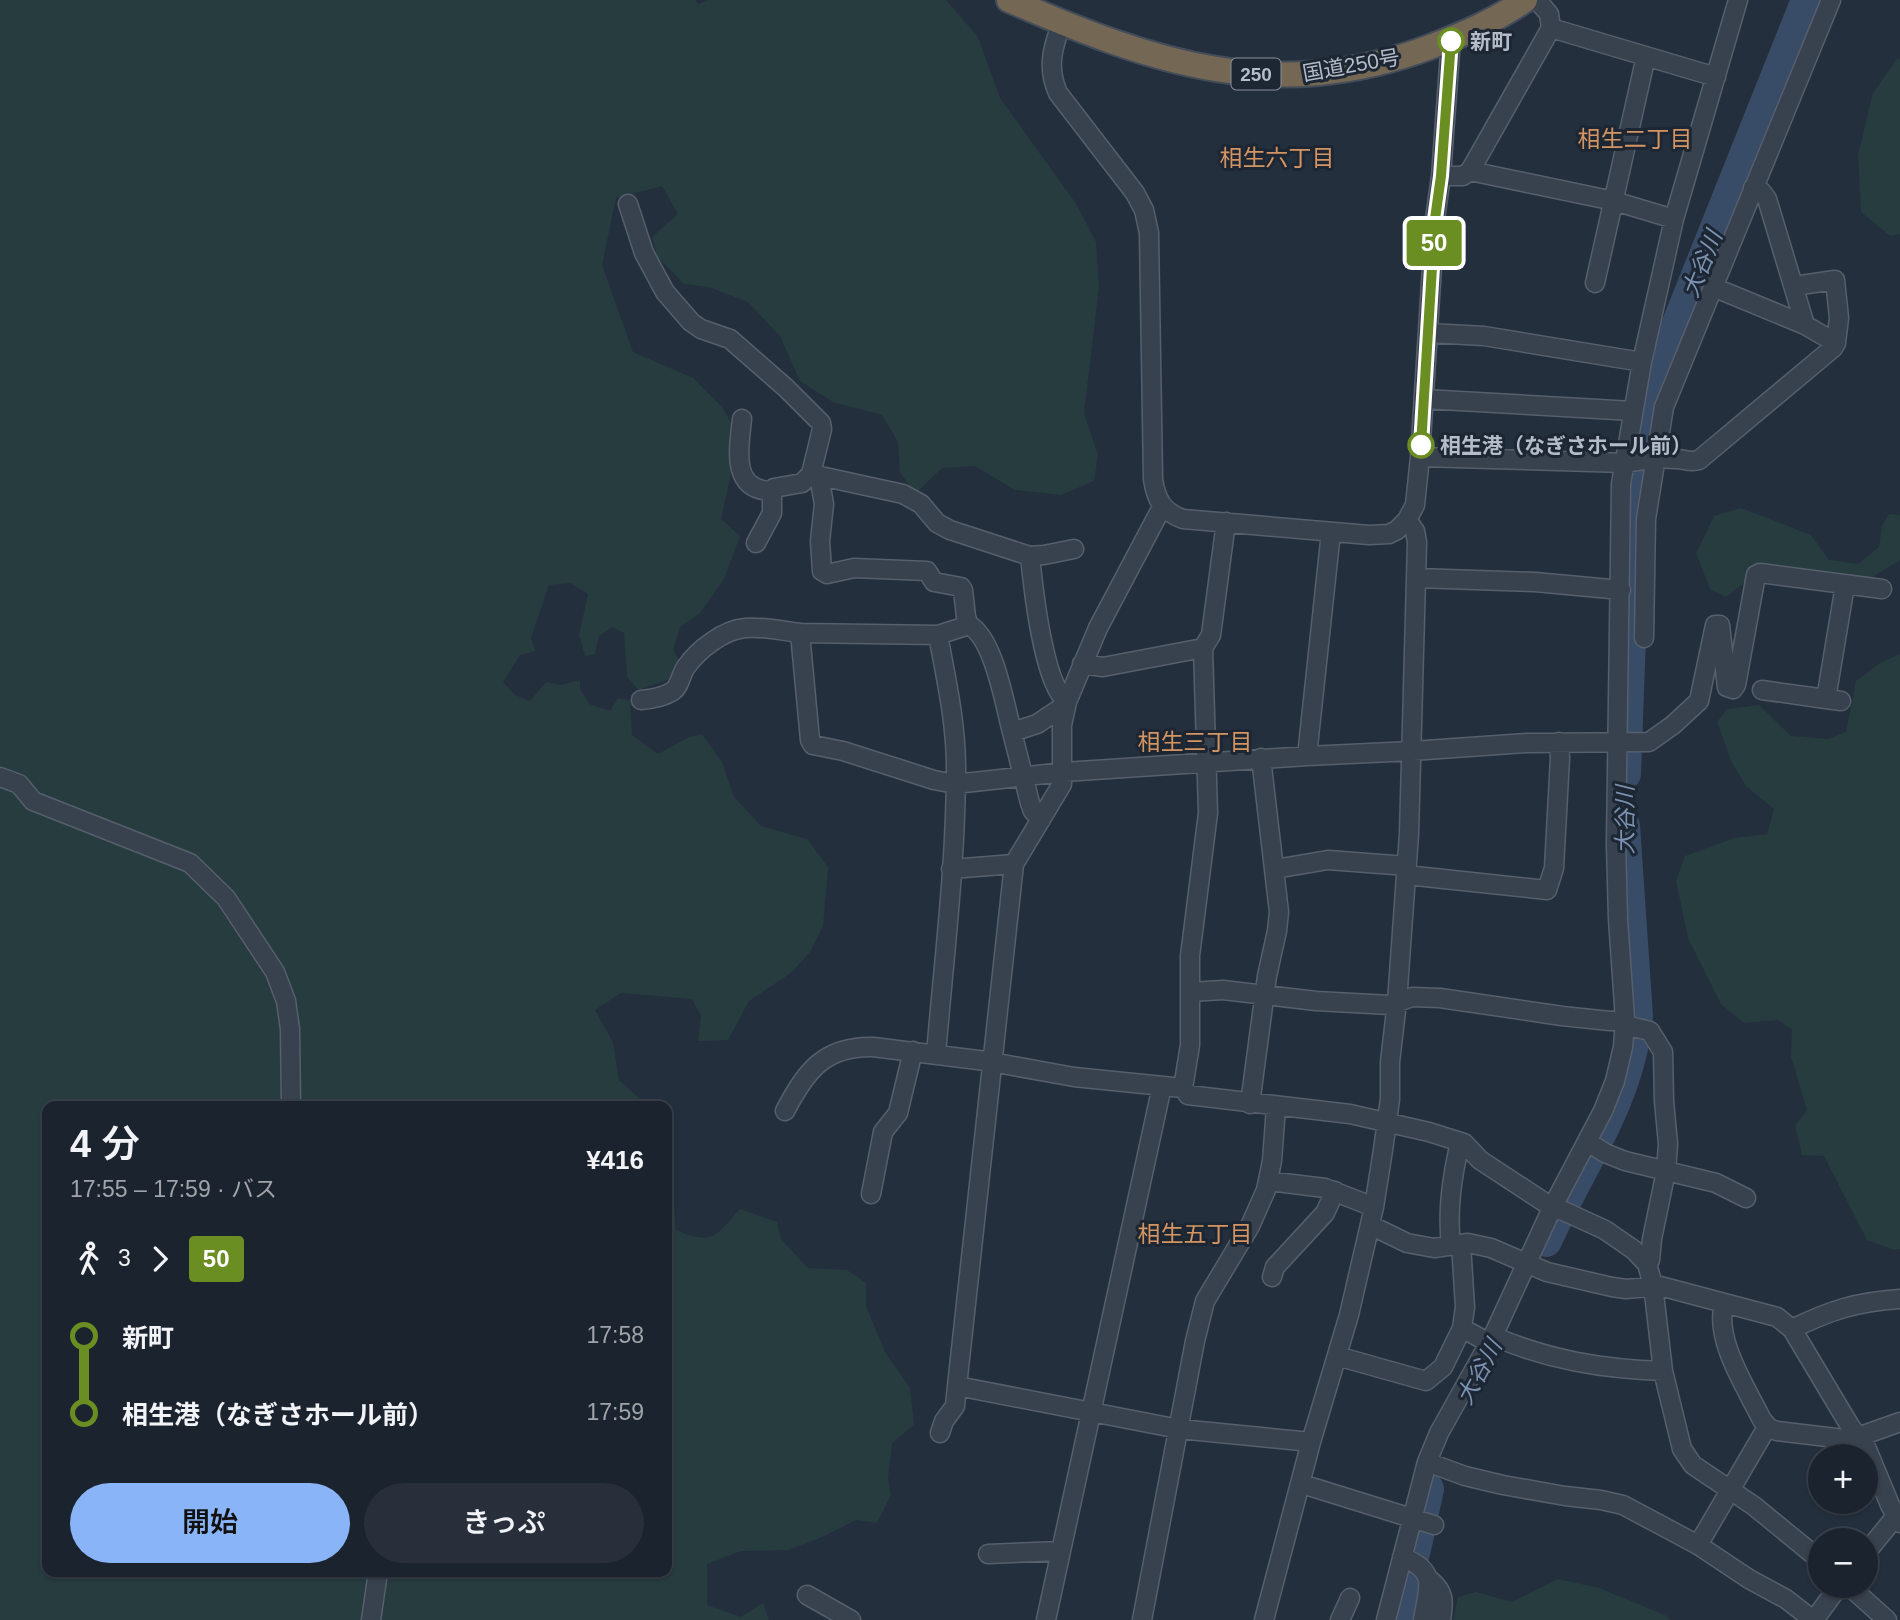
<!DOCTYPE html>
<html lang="ja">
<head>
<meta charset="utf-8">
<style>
  body { margin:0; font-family:Arial,"Noto Sans JP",sans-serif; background:#282f3a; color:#f1f3f6; height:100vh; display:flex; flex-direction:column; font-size:26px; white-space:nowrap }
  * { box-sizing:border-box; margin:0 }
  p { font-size:23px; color:#a0a4aa }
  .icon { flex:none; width:38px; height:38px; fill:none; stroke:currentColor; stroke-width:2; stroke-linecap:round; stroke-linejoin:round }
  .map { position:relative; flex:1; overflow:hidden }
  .panel { position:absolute; left:42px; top:1101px; width:630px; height:476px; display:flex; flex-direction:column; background:#1b232e; border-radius:14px; box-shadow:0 2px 5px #0004,0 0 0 2px #39404a }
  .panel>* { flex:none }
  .badge { padding:0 14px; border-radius:5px; font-size:24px; line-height:46px }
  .buttons { position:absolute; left:1808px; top:1444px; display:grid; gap:14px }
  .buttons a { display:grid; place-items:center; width:70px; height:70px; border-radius:50%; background:#1b232e; box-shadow:0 2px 5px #0004,0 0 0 2px #39404a; font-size:35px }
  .map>.badge { position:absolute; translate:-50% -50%; box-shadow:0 0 0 4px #fff }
  .legs { display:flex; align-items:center; gap:10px; height:77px; padding:0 28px; font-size:23px }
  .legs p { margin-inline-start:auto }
  .overview { display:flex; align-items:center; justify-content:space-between; height:119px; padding:0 28px }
  h1 { font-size:38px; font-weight:600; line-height:52px }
  .primary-button { display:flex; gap:14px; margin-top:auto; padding:14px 28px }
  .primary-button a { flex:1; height:80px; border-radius:42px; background:#8ab4f8; color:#111; font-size:28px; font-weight:600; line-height:80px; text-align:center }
  .primary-button a+a { background:#282f3a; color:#f1f3f6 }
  ul { padding:0 28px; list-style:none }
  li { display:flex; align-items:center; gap:24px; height:77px; font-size:26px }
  li i { display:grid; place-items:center; width:10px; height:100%; margin:0 9px; background:currentColor }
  li i::after { content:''; width:18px; height:18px; margin:-9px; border:5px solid; border-radius:50%; background:#1b232e }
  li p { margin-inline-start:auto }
  li:first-child i { background:linear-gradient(#0000 50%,currentColor 0) }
  li:last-child i { background:linear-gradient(currentColor 50%,#0000 0) }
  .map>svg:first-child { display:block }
</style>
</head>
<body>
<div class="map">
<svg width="1900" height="1620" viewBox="0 0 1900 1620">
  <rect width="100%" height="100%" fill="#242f3e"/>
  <path fill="#263c3f" d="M0,0H695L698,4L709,0H946L978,37L1000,98L1077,205L1096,242L1099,287L1084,413L1098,455L1094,481L1061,495L1015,490L975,466L942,468L915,494L900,472L898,442L882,415L833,402L800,381L780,336L748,302L709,287L684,284L657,256L652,237L678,214L662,186L616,198L602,265L633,352L693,378L723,408L739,438L721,519L740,536L724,579L700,613L680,627L673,650L679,660L673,678L638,690L627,676L624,633L612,627L599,636L595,654L585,656L579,635L588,594L570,583L549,585L531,638L535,651L520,655L503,682L515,695L530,701L546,682L561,685L580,680V689L589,704L610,711L618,698L630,701L632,735L658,754L689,737L702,734L722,762L734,797L761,826L807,839L828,867L823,926L810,952L791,973L749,1001L728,1040L698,1041L701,1016L692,999L621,993L595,1010L613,1042L619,1080L648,1106H47V1572H667V1182L673,1191L676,1230C714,1246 715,1236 740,1209L777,1222L781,1239L808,1268L847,1270L866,1283V1306L886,1354L910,1388L914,1425L892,1443L888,1478L891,1495L877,1523L856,1520L820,1538L788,1550L741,1551L707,1564V1605L741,1617L763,1603L769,1620H0Z
    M1900,58V234L1890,236L1861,212L1858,155L1873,93L1896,60Z
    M1741,508L1811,535L1829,560L1858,564L1879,547L1882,526L1889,514L1900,515V560L1871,578H1834L1754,568L1743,584L1726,597L1710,589L1696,553L1714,516Z
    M1900,654V1249L1895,1250L1867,1240L1824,1156L1802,1155L1795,1126L1807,1110L1791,1057L1792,1029L1777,1020L1744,1023L1721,1004L1688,938L1676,881L1685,856L1734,838L1767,834L1774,809L1746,786L1732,763L1717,722L1727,709L1759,705L1791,736L1828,739L1846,732L1856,681L1880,663Z
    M1558,1579L1599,1588L1667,1616L1670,1620H1453L1458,1597L1476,1592L1512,1602Z"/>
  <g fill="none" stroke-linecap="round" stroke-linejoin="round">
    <path stroke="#394c67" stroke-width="32" d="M1625,774L1636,470L1664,358L1807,0
      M1546,1241C1580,1166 1630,1099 1637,1016L1624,826
      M1396,1620L1415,1549L1428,1489"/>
    <g stroke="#565f6c" stroke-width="21">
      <path id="minor" d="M1062,23C1052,48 1047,68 1058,93L1135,193L1144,210L1149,233L1153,479C1156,500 1163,512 1183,519L1369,535L1389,534L1397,530L1407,520L1415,505L1420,457L1435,219L1441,176L1451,39
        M1551,28L1716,77
        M1470,171L1614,201L1674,219
        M1441,176H1463L1470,171L1551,28L1549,14L1537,0
        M628,204L644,253L665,292L691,322L701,329L730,339L786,388L821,423L822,429L811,474
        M1595,283L1646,56
        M1794,286L1835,280L1839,318L1836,343
        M1713,287L1805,325
        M1429,333L1484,336L1642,362
        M1424,399L1633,411
        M742,419C739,448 730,490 772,491
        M1420,457L1625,463C1641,460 1660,457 1676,459C1685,459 1690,463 1699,460L1833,348L1836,343L1805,325L1767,199L1761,191L1753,188
        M819,476L824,504L820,541L822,571L827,574L854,568L927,571L934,582L961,587L963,590L966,617L969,625
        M1162,507L1098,628L1067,702L1062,725V784L1014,864L957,1386L1179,1429L1311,1442
        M756,543L772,513V491L774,488L802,483L811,474L903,494L921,504L937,523L950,530L1030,556L1044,555L1074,549
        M1030,556C1033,586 1043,684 1067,702
        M1417,578L1535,582L1621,590
        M800,633L938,635L969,625C994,638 1005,706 1012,732
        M1644,638L1646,519L1664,407L1831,0
        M1082,664L1103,667L1203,648
        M1762,690L1826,699
        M641,700C652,699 664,697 673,691C680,686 681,674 686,667C698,650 723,630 745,628C762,626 782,631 800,633L810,740L813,745L843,751L934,780L955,784L1064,772L1307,756L1412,751L1527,743L1649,742L1673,725L1699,701L1715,625H1720L1727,687L1733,689L1736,685L1756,575L1760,573L1882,589
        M1841,701L1826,699L1845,585
        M1307,756L1331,532
        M0,777L19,784L33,801L190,863L226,898L275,972L286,1001L290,1029L291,1106
        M1041,820L1033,811L1030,803L1012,732L1037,724L1058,710L1064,711
        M951,869L1014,864
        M1275,869L1328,860L1407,866
        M1406,875L1547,890L1554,868L1560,758L1559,742
        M1190,992L1223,990L1316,1001L1390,1005L1412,997L1440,998L1562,1016L1610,1021L1625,1020
        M1625,1025L1650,1031L1663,1052L1664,1101L1668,1144L1666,1171L1652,1239L1650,1260L1647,1264
        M936,1054C944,959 956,863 956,767C956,723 946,678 938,635
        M1183,1088L1190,1045V956L1208,813L1203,648L1211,635L1226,522
        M1250,1104L1267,976L1277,931L1279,912L1261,758
        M785,1111C806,1071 824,1046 873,1047L986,1061L1074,1077L1183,1088L1188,1095L1350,1114L1429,1132L1464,1143L1480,1160L1544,1202L1605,1230L1634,1250L1647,1264L1653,1285L1663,1371L1682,1449L1693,1465L1754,1506L1820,1560
        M1587,1141L1605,1153L1625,1161L1716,1183L1746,1198
        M1268,1181L1325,1188L1374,1207
        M871,1194L883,1132L898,1113L913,1051
        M1370,1225L1407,1243L1434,1248L1468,1243L1491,1248L1547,1272L1612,1287L1626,1289L1660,1286L1777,1317L1792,1329L1850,1426L1866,1447L1890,1505L1900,1523
        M1461,1244L1465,1307L1462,1328L1489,1343
        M1451,1246C1447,1210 1452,1177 1460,1142
        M1272,1277L1275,1267L1325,1213L1335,1191
        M1724,1303C1714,1340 1746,1387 1762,1420L1769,1428L1777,1431L1844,1439L1858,1437L1900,1422
        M1792,1329C1831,1310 1856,1302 1900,1299
        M1493,1336C1548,1360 1603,1369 1663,1371
        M1337,1356L1426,1381L1443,1367L1462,1328
        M940,1433L944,1421L955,1406L957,1386
        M1427,1462L1465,1476L1503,1485L1565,1496L1601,1500L1623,1505L1698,1545L1749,1579L1786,1599L1813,1620
        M1302,1484L1434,1525
        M1698,1545L1763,1434L1769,1428
        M1866,1553L1900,1511
        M988,1554L1061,1551
        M1402,1557C1439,1571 1428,1588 1423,1620
        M1430,1580C1445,1592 1444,1602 1441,1620
        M1849,1586L1887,1620
        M807,1595L851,1620
        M371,1620L378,1572
        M1046,1620L1162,1086
        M1142,1620L1195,1341L1205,1301L1250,1226L1266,1190L1272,1161L1276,1107
        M1264,1620L1311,1442L1349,1315L1374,1207L1383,1150L1390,1099V1062L1397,1002L1409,834L1417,542L1415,531L1407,520
        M1340,1620L1350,1598
        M1386,1620L1427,1462L1439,1433L1493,1336L1553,1206L1603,1111L1615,1081L1623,1047L1625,1020L1618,919L1616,844L1621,484L1642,362L1674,219L1738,0
        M1814,1620L1839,1586"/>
    </g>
    <g stroke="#434c59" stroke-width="28">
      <path id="highway" d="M1009,0C1154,63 1274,105 1430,47C1464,34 1495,21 1525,0"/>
    </g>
    <use href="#minor" stroke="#38414e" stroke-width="18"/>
    <use href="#highway" stroke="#746855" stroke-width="24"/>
  </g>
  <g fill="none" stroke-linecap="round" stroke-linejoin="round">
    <g stroke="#fff" stroke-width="16">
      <path id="line-1" d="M1421,445L1435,219L1441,176L1451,41"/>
    </g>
    <use href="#line-1" stroke="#6b8e23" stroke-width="10"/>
  </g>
  <g fill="#fff" stroke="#6b8e23" stroke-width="3.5">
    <circle cx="1451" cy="41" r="12"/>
    <circle cx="1421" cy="445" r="12"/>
  </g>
  <g text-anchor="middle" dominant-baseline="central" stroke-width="6" stroke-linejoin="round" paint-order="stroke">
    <rect fill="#1d2633" stroke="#878f9c" stroke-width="2" x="1231.5" y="58.5" width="49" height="31" rx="5"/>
    <g font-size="19" font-weight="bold" fill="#b4bcc9">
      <text x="1256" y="74">250</text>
    </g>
    <g font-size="21" font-weight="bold" fill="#b4bcc9" stroke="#1d2633" text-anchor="start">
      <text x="1470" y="41">新町</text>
      <text x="1440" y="445">相生港（なぎさホール前）</text>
    </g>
    <g font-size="21" fill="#b4bcc9" stroke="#1d2633">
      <text transform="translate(1351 65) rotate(-10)">国道250号</text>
    </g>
    <g font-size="23" fill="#d59563" stroke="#1d2633">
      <text x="1635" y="139">相生二丁目</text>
      <text x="1277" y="158">相生六丁目</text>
      <text x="1195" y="742">相生三丁目</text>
      <text x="1195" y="1234">相生五丁目</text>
    </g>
    <g font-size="23" font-style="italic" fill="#7c92b1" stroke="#1d2633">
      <text transform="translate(1702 264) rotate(-68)">大谷川</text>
      <text transform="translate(1625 820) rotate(-90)">大谷川</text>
      <text transform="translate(1479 1372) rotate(-62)">大谷川</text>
    </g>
  </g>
</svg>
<div class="buttons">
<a>+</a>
<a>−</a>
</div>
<b class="badge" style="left:1434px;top:243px;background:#6b8e23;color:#fff">50</b>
<section class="panel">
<div class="overview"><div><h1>4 分</h1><p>17:55 – 17:59 · バス</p></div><b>¥416</b></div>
<div class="legs"><svg class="icon" aria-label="walk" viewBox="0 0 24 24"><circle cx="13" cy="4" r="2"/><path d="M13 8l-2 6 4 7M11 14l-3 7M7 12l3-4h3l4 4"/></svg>3<svg class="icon" aria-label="forward" viewBox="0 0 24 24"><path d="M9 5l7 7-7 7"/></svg><b class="badge" style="background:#6b8e23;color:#fff">50</b></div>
<ul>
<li><i style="color:#6b8e23"></i><b>新町</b><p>17:58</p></li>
<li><i style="color:#6b8e23"></i><b>相生港（なぎさホール前）</b><p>17:59</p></li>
</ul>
<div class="primary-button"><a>開始</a><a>きっぷ</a></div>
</section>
</div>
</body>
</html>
